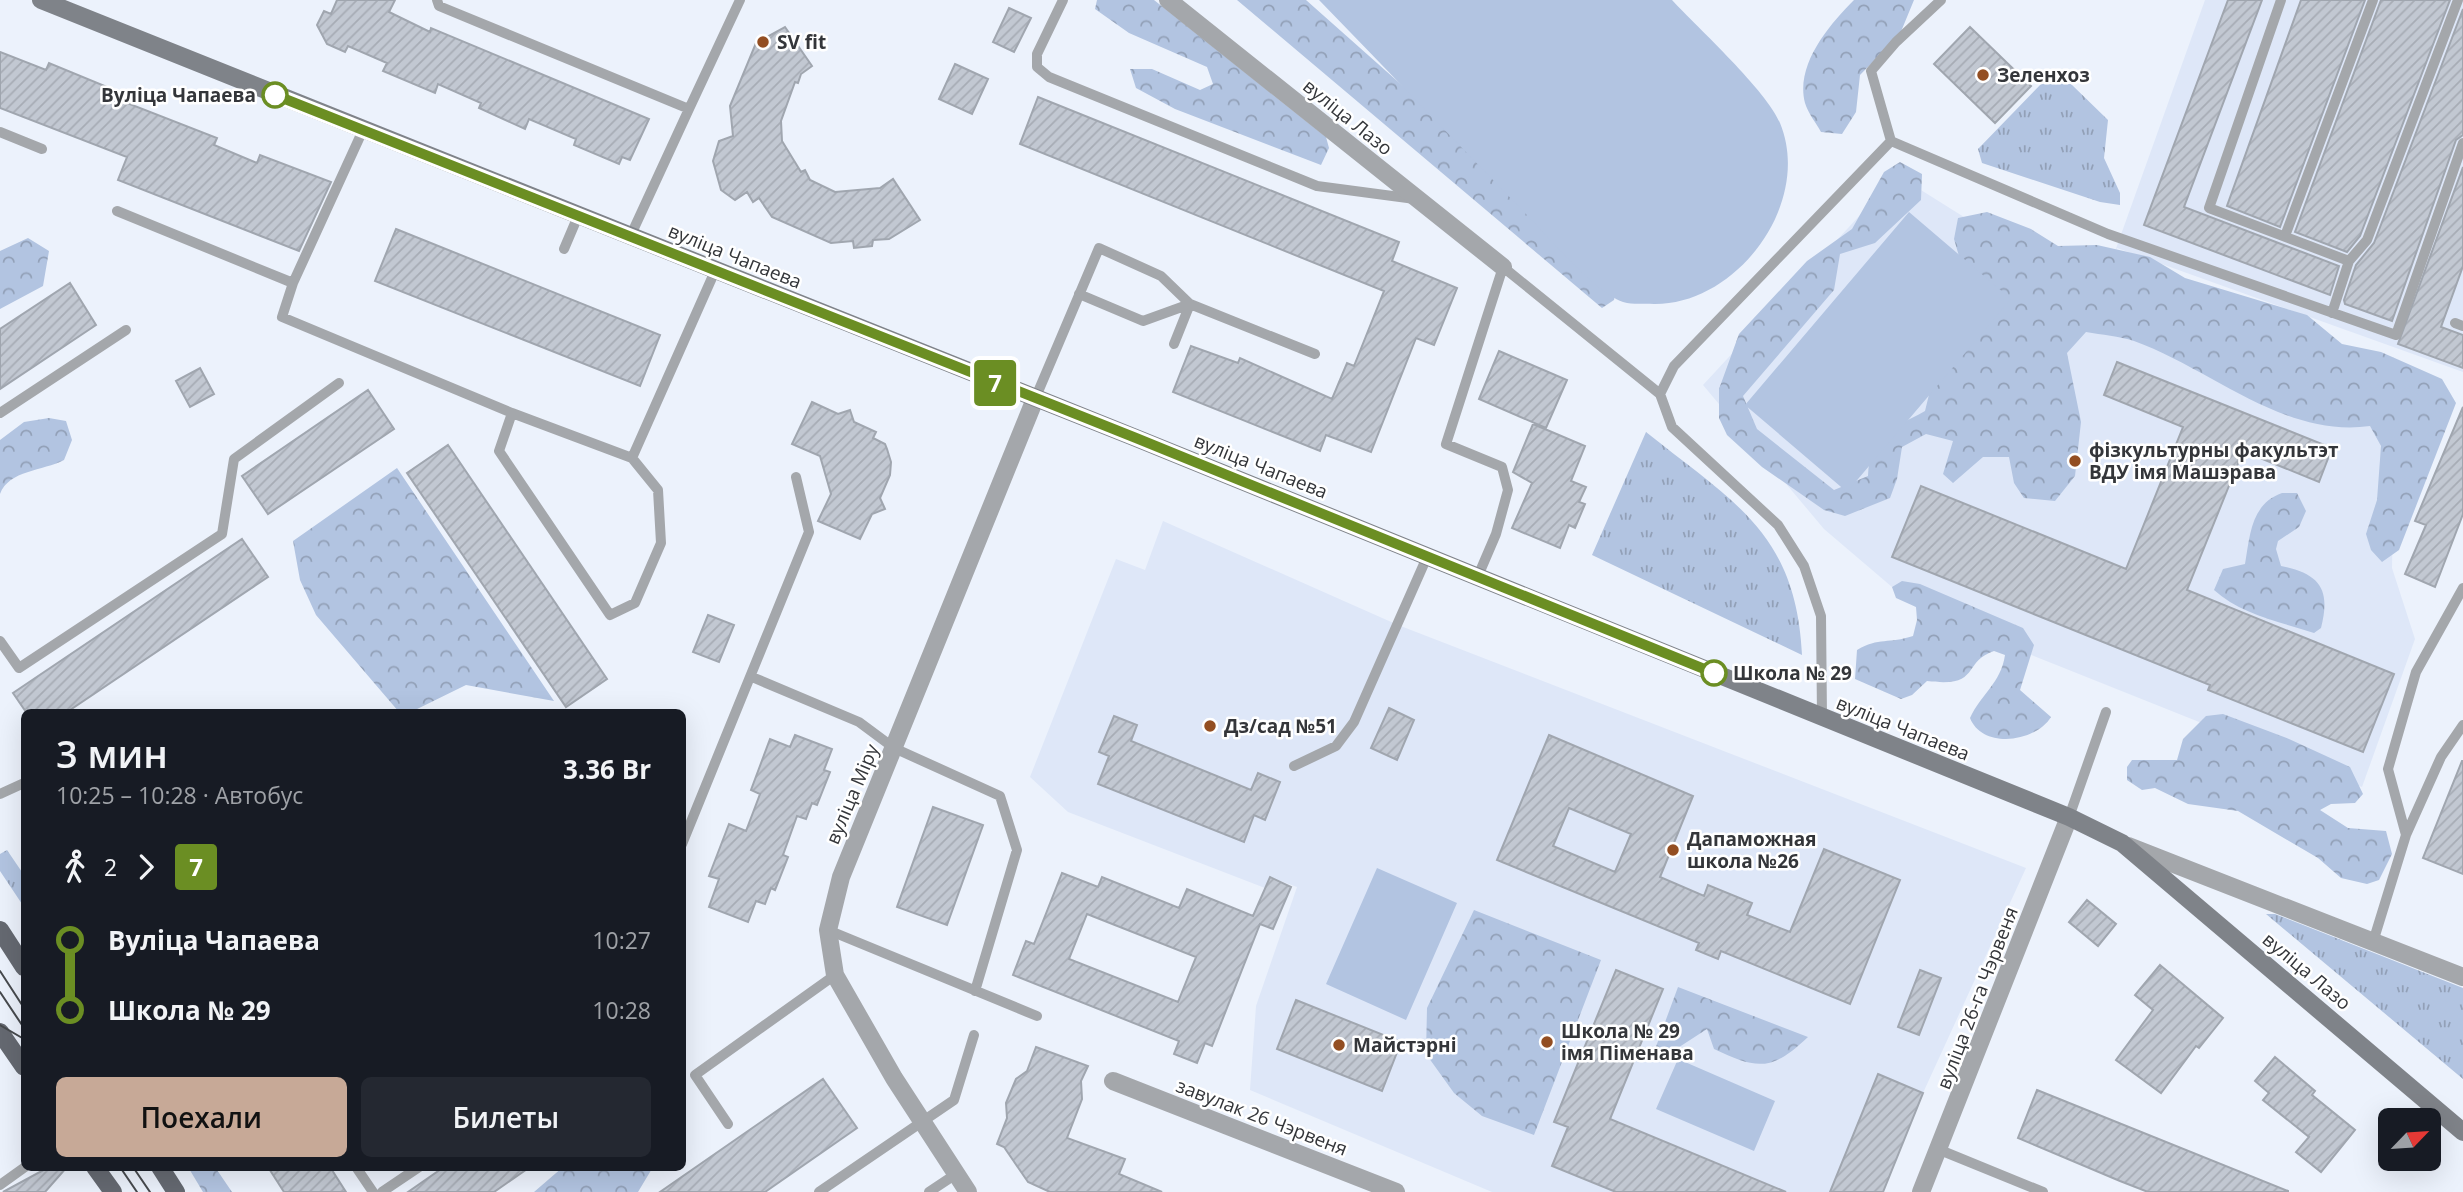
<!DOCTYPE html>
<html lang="ru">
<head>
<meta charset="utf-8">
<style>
  body { margin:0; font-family:"Open Sans",sans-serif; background:#242831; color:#f1f3f6; height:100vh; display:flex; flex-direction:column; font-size:26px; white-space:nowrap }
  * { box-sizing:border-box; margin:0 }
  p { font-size:23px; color:#9ea1a6 }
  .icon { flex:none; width:38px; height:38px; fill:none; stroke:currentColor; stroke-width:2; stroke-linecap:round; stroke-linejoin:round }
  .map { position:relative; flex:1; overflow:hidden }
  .sheet { position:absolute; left:21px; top:709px; width:665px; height:462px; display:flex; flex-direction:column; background:#171b24; border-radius:10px; box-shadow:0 7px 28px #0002 }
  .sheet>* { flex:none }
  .badge { padding:0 14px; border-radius:5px; font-size:24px; line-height:46px }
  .needle { width:46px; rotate:65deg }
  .tools { position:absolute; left:2378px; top:1108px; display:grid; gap:14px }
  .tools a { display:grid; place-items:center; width:63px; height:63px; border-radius:10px; background:#171b24; box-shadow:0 7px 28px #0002; font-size:35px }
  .map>.badge { position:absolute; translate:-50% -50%; box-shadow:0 0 0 4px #fff }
  .legs { display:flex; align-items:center; gap:10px; height:77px; padding:0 35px; font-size:23px }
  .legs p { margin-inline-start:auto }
  .headline { display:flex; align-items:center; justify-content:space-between; height:119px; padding:0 35px }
  h1 { font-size:38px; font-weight:600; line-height:52px }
  .button { display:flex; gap:14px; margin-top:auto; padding:14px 35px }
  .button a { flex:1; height:80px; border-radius:10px; background:#c7a997; color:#111; font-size:28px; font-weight:600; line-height:80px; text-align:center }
  .button a+a { background:#242831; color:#f1f3f6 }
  ul { padding:0 35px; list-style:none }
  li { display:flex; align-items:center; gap:24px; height:70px; font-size:26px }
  li i { display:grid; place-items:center; width:10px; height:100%; margin:0 9px; background:currentColor }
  li i::after { content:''; width:18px; height:18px; margin:-9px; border:5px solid; border-radius:50%; background:#171b24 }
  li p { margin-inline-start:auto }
  li:first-child i { background:linear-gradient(#0000 50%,currentColor 0) }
  li:last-child i { background:linear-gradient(currentColor 50%,#0000 0) }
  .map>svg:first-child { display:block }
</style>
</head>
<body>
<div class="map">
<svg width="2463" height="1192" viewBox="0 0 2463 1192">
  <defs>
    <pattern id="grass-tufts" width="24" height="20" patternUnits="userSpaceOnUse" patternTransform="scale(1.75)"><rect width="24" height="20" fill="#b2c4e1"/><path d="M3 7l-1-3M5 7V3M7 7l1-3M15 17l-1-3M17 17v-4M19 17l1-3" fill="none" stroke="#92a0b7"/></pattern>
    <pattern id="forest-crowns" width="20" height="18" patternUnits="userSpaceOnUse" patternTransform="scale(1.75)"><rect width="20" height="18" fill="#b2c4e1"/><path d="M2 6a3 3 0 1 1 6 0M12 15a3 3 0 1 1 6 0" fill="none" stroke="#92a0b7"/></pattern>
    <pattern id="building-hatch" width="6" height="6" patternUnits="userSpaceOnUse" patternTransform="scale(1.75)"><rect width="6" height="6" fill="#c2c8d2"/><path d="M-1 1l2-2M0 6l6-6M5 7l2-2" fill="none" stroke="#a7acb5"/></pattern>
  </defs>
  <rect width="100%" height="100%" fill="#ecf2fc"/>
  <path fill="#dee7f8" d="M2205,0H2463V372L2117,248L2113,257Z
    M1897,175L2058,276L2374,411L2393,511L2392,568L2415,639L2362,787L1919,610L1824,529L1703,385Z
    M1163,521L1398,625L2026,868L1923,1093L1883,1192H1492L1250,1090L1256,1006L1297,887L1270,877L1265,888L1068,812L1030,777L1116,559L1145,570Z"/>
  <path fill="url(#grass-tufts)" d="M2043,82L2071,84L2108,120L2104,158L2120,193V205L2100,202L1982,163L1978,149Z
    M1646,432C1733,502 1796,532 1802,655L1592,555Z
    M7,850L24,875V907L0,871V854Z
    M2266,914H2275L2463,988V1079Z"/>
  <path fill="url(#forest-crowns)" d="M1097,0H1154L1326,137L1329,148L1321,165L1175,109L1136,88L1130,69H1152L1200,90L1213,84L1207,67L1129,33L1095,9Z
    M1237,0H1306L1582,245L1618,281L1614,300L1602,308Z
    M1854,0H1914L1900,34L1860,75L1856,112L1842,134L1821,132C1816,123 1808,113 1805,103C1795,65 1829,25 1854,0Z
    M1900,162L1922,174L1921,200L1875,243L1840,254L1834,290L1743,396L1757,429L1834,490L1868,476C1870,433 1891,430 1925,411L1961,263L1954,239L1958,218L1987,212L2031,229L2058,246L2097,245L2150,257L2185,278L2307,315L2342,344L2381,352L2442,379L2456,403L2399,550L2382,562L2371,550L2366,534L2377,500L2381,446L2370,426C2283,438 2212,369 2134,341C2119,336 2102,335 2086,332L2067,353L2081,422L2075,476L2055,501L2024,498L2014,483L2009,457H1983L1953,483L1943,474L1953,441L1926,434L1902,447L1897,479L1890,498L1845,516L1824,510L1762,467L1727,435L1719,418V389L1739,334L1807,261L1852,229L1884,172Z
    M28,238L49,251L43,286L0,309V251Z
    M49,418L66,421L72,440L64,460C43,471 9,470 0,494V440L24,422Z
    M397,468L554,701L466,685L411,712H399L316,615L300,580L293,541Z
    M2282,493H2297L2306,511L2299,527L2278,541L2276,549L2281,566C2320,574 2331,589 2321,628L2314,633C2280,622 2240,614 2214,590L2223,569L2245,564C2250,535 2251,504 2282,493Z
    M1902,581L1920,584L2023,628L2034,645L2020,690L2051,717C2035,743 1982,749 1970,718C1981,694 2001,683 2005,655L1994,651C1961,662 1982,688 1927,681L1912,695L1901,699L1855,679L1857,650C1879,637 1889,644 1913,636L1917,620L1916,607L1896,598L1892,587Z
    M2223,714L2289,739L2350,767L2363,794L2355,803L2331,804L2320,810L2348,828L2386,831L2392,854L2379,880L2367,884L2341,878L2318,858L2238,811L2188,804L2155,788L2142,790L2127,780V767L2132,760H2177L2183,739L2206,716Z
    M1474,910L1601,960L1534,1135L1482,1116L1454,1093L1426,1054L1427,1008Z
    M1678,987L1808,1037C1772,1071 1758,1070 1714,1049L1707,1029L1670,1053L1654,1052Z
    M188,1167H215L232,1192H203Z
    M563,1167H653L638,1192H534Z"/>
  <path fill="#b2c4e1" d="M1319,0H1672C1698,28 1767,91 1780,123C1813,203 1737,305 1654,304C1643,303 1634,305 1623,302C1595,292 1547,236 1525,213C1456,142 1388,71 1319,0Z
    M1909,212L2011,299L1847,492L1745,405Z
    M1377,868L1457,903L1406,1020L1326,984Z
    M1678,1059L1775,1101L1754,1151L1656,1109Z"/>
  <path fill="url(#building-hatch)" stroke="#a0a6af" stroke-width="2" fill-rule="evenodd" d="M337,0H395L389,12L430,32L431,28L649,119L630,160L622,157L619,164L574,145L576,139L529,119L525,129L479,108L481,103L438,84L435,93L383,71L387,63L348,46L345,52L327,44L317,25L324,11L331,14Z
    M2228,0H2262L2184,207L2339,266L2330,295L2144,225Z
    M2301,0H2365L2280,227L2227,206Z
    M2381,0H2450L2360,236L2347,252L2295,232Z
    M1009,8L1031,18L1014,52L993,42Z
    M2463,9V135L2456,140L2392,321L2345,304L2344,300L2356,265L2374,243Z
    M785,27L812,66L801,74L798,83L795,82L781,121L782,141L801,172L805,170L810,180L835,192L880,188L893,179L920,220L889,239L873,240L872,246L854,248L853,241L831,243L772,217L759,198L753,202L747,192L735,200L721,190L713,161L719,141L733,136L730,106L756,43Z
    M1970,27L2031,86L1995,123L1934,64Z
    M0,52L46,70L49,63L112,89L109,96L217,138L214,145L257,163L260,155L331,182L299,251L118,180L127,157L0,108Z
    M955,64L988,79L972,114L939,99Z
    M1038,97L1399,242L1392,261L1457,288L1434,345L1416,338L1371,452L1326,435L1320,451L1173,392L1191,346L1238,363L1240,358L1332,399L1347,363L1354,366L1384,291L1020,144Z
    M2463,167V266L2441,327L2463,335V368L2398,344Z
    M396,229L660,335L640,386L375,281Z
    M70,283L96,325L0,389V329Z
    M1499,351L1567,380L1546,428L1479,399Z
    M2117,362L2332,448L2319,482L2243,451L2187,590L2394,674L2363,752L2208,690L2210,685L1892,557L1921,486L2126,569L2183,427L2104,395Z
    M200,368L214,394L190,407L176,381Z
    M368,390L394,429L268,514L242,476Z
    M812,402L838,414L850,410L854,422L876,432L873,438L885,444L887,449L891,462L890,475L880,498L885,509L872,514L860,539L818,521L831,494L820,456L792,444Z
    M2463,407V514L2435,587L2405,574L2426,525L2415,521Z
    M1533,424L1585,446L1571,481L1586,487L1579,502L1585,504L1575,528L1569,525L1560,548L1512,528L1532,483L1513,472Z
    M448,445L607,679L566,707L407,473Z
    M242,539L268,577L67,712H26L13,693Z
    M708,615L734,625L719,662L693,652Z
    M1389,708L1414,720L1397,760L1371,748Z
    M1114,716L1137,725L1131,741L1251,790L1258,773L1280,782L1265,820L1254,815L1244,842L1098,784L1109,756L1099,752Z
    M795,735L832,749L824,770L830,772L817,805L812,803L806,819L797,816L783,855L788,857L775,890L771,888L765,904L756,901L748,922L709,907L719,879L709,876L729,824L746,831L760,794L751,790L770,739L790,747Z
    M1549,735L1693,796L1660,877L1704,896L1708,885L1752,903L1747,915L1790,932L1824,849L1900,880L1850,1004L1721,951L1718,959L1696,950L1699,943L1497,860ZM1569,808L1631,834L1615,872L1553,846Z
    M2462,761H2463V874L2423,858Z
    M933,807L983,825L947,925L897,907Z
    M1062,873L1098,887L1102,877L1179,908L1187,889L1253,916L1270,877L1291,887L1273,929L1260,924L1212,1046L1205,1043L1197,1063L1174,1054L1179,1041L1013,975L1026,941L1034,944ZM1087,914L1196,957L1178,1002L1069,959Z
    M2087,900L2116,924L2098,946L2069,922Z
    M2160,965L2223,1018L2199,1048L2196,1046L2161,1093L2116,1060L2153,1010L2135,995Z
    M1616,970L1663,989L1610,1119L1786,1192H1616L1552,1166L1568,1127L1554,1122Z
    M1920,970L1941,978L1919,1035L1898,1027Z
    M1296,1000L1401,1042L1382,1091L1277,1049Z
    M1036,1047L1088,1066L1081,1081L1082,1099L1067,1138L1125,1159L1119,1174L1162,1192H1050L1028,1182L1004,1147L997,1144L1007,1118L1006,1103L1016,1079L1027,1071Z
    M2275,1057L2315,1091L2312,1095L2355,1130L2321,1172L2296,1152L2309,1137L2263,1100L2269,1093L2255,1081Z
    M1878,1074L1923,1093L1883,1192H1830Z
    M823,1079L857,1128L765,1192H660Z
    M2037,1090L2288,1191V1192H2148L2120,1181L2018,1138Z
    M49,1167H67L45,1192H3Z
    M268,1167H330L346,1192H284Z
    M444,1167H530L494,1192H408Z"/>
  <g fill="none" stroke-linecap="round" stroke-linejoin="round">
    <path stroke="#a4a7ab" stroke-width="10" d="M437,0L439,6L689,109L630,237
      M1063,0L1037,54V67L1049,77L1317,186L1415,199
      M2281,0L2209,208L2349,261
      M689,109L740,0
      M0,132L42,149
      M1891,141L1871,71L1896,42L1941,0
      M117,211L293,283L363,130
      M2285,236L2373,0
      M564,249L578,216
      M293,283L282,317L512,413L632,458L715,271
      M1079,294L1143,321L1190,304
      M2332,313L2349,261L2367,240L2458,0
      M2455,323L2463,326
      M1174,344L1190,304
      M1660,394L1674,366L1891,141L2108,234L2396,335L2463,143
      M1035,399L1099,248L1161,276L1190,304L1315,354
      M0,413L126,330
      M512,413L499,451L610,615L635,603L661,543L658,490L632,458
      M1478,576L1496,534L1508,490L1502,467L1446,444L1503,267L1660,394L1672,427L1778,525L1804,566L1821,616L1822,718
      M0,641L19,668L222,534L234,459L339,383
      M752,677L859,722L894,748L1000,796L1017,850L975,991
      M1294,766L1336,746L1354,722L1427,557
      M0,794L24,783
      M2069,817L2106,712
      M2406,835L2441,757L2463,725
      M682,844L809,532L796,477
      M828,930L1037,1016
      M2373,942L2406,835L2388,769L2416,672L2463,588
      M728,1124L695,1075L835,975
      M1940,1150L2043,1192
      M356,1167L373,1192
      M0,1185L25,1167
      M382,1192L419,1167
      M819,1192L954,1100L974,1035
      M929,1192L956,1174"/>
    <path stroke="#a4a7ab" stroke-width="18" d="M1168,0L1503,267
      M2128,846L2463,977
      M1113,1081L1396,1192
      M968,1192L894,1078L835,975L828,930L841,877L1035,399
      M1921,1192L2069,817"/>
    <path stroke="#7f8389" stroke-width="18" d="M41,0L1136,438L2069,817L2122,843L2463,1132"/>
    <path stroke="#656971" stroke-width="18" d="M0,930L24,967
      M0,1032L24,1067
      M95,1167L113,1192
      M160,1167L176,1192"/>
    <path stroke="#474a4e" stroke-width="2" d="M0,971L24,1008
      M0,992L24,1028
      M0,1025L24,1039
      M120,1167L137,1192
      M133,1167L150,1192"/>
  </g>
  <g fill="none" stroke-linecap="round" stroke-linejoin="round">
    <g stroke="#fff" stroke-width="16">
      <path id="line-1" d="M275,95L1136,438L1714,673"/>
    </g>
    <use href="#line-1" stroke="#6b8e23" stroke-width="10"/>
  </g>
  <g fill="#934e22" stroke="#fff" stroke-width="2.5">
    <circle cx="763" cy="42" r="7"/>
    <circle cx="1983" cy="75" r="7"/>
    <circle cx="2075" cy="461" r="7"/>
    <circle cx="1210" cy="726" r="7"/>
    <circle cx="1673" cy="850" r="7"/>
    <circle cx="1547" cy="1042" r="7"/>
    <circle cx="1339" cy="1045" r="7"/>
  </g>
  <g fill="#fff" stroke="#6b8e23" stroke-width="3.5">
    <circle cx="275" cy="95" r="12"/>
    <circle cx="1714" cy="673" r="12"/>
  </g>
  <g text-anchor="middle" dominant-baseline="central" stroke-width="5" stroke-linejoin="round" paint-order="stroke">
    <g font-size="19" font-weight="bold" fill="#34363a" stroke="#fff" text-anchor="start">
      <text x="777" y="42">SV fit</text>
      <text x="1997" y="75">Зеленхоз</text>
      <text x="2089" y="450">фізкультурны факультэт<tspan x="2089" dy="22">ВДУ імя Машэрава</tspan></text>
      <text x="1224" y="726">Дз/сад №51</text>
      <text x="1687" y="839">Дапаможная<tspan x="1687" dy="22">школа №26</tspan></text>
      <text x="1561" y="1031">Школа № 29<tspan x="1561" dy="22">імя Піменава</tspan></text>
      <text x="1353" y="1045">Майстэрні</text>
    </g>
    <g font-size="19" font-weight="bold" fill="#34363a" stroke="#fff" text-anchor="end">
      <text x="256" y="95">Вуліца Чапаева</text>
      <text x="1733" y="673" text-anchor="start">Школа № 29</text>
    </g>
    <g font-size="19" fill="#34363a" stroke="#fff">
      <text transform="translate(1348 117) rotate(39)">вуліца Лазо</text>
      <text transform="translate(735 256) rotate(22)">вуліца Чапаева</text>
      <text transform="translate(1261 466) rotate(22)">вуліца Чапаева</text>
      <text transform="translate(1903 728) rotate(22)">вуліца Чапаева</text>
      <text transform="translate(852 794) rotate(-67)">вуліца Міру</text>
      <text transform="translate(2307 971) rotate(40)">вуліца Лазо</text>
      <text transform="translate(1977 998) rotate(-69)">вуліца 26-га Чэрвеня</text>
      <text transform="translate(1262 1117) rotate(21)">завулак 26 Чэрвеня</text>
    </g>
  </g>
</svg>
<div class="tools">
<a><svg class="needle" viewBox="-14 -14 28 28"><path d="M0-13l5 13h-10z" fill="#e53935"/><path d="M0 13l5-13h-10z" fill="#9ea1a6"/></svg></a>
</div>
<b class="badge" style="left:995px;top:383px;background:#6b8e23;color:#fff">7</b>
<section class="sheet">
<div class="headline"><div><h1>3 мин</h1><p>10:25 – 10:28 · Автобус</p></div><b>3.36 Br</b></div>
<div class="legs"><svg class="icon" aria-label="walk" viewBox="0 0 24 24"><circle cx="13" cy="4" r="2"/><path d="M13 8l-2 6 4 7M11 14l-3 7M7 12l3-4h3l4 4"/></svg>2<svg class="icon" aria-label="forward" viewBox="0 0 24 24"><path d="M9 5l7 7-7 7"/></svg><b class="badge" style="background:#6b8e23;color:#fff">7</b></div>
<ul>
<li><i style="color:#6b8e23"></i><b>Вуліца Чапаева</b><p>10:27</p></li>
<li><i style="color:#6b8e23"></i><b>Школа № 29</b><p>10:28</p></li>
</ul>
<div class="button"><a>Поехали</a><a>Билеты</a></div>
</section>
</div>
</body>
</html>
